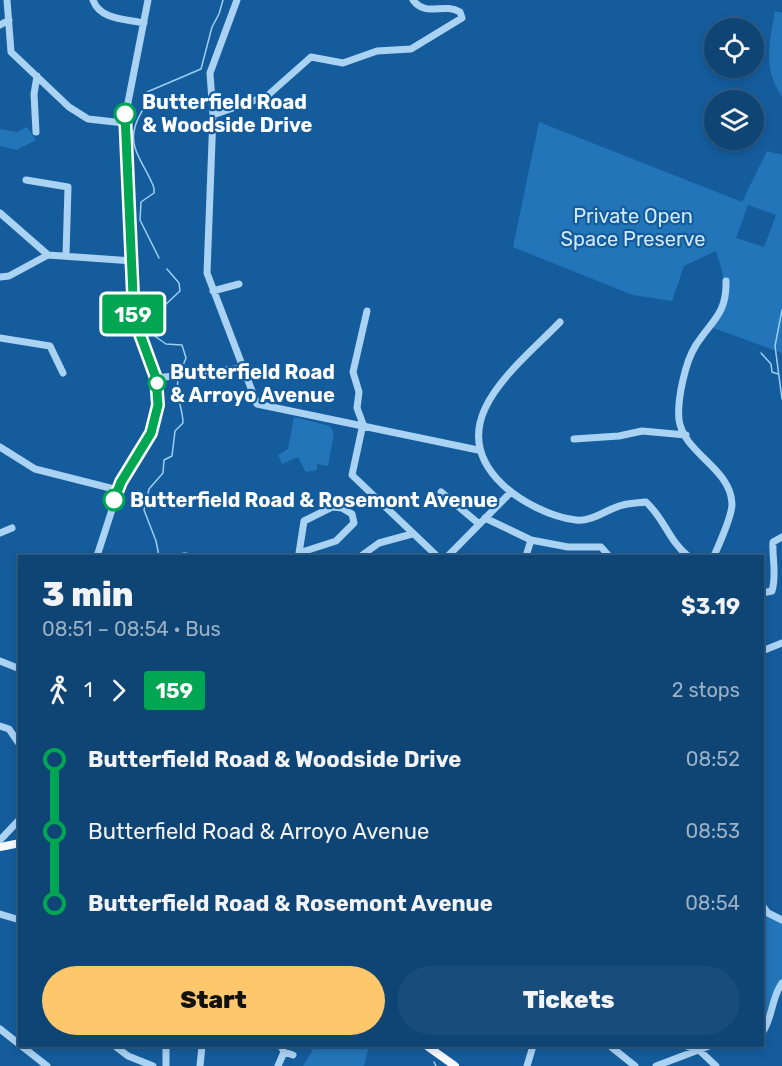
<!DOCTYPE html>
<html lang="en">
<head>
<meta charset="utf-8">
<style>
  body { margin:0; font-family:Rubik,sans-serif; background:#184c7a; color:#f1f3f6; height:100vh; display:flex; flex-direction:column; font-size:22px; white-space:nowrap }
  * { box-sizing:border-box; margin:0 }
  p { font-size:20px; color:#9bb1c5 }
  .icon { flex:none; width:33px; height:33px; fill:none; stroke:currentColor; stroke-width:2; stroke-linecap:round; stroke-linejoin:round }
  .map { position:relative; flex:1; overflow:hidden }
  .drawer { position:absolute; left:18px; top:555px; width:746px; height:492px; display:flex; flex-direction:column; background:#0f4575; border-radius:0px; box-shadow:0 3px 9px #0003,0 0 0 2px #2f5d87 }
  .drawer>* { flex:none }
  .badge { padding:0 12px; border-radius:4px; font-size:21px; line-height:39px }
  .controls { position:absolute; left:704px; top:18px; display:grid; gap:12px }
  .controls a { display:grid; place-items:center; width:60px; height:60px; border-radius:50%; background:#0f4575; box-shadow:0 3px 9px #0003,0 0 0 2px #2f5d87; font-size:30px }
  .map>.badge { position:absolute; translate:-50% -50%; box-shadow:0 0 0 3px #fff }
  .legs { display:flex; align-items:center; gap:9px; height:66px; padding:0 24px; font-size:20px }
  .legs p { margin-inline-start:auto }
  .summary { display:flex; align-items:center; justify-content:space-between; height:102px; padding:0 24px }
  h1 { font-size:33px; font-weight:800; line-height:45px }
  .cta { display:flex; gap:12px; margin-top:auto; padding:12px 24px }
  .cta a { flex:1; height:69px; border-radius:36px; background:#ffc76c; color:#111; font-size:24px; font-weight:800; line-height:69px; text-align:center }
  .cta a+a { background:#184c7a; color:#f1f3f6 }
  ul { padding:0 24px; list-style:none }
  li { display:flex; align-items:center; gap:21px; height:72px; font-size:22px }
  li i { display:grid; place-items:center; width:9px; height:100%; margin:0 8px; background:currentColor }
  li i::after { content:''; width:15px; height:15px; margin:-8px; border:4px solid; border-radius:50%; background:#0f4575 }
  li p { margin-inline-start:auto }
  li:first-child i { background:linear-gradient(#0000 50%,currentColor 0) }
  li:last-child i { background:linear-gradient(currentColor 50%,#0000 0) }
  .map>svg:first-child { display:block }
</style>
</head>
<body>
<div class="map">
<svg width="782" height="1066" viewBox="0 0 782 1066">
  <rect width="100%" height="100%" fill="#145c9c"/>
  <path fill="#2375b9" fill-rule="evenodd" d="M775,11L782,13V96C762,69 770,42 775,11Z
    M539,122L742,202L767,151L782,155V353L711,327C729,299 726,281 716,251L684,266L672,301L633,295L513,247ZM748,205L776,215L764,247L736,238Z
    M27,127L36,140L17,150L0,146V129L17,132Z
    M294,417L330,426L334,434L328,466L317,464V470L306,472L298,457L282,464L278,455L288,449Z
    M762,905L782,920V983L762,1033Z
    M315,1046H360L368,1049L364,1066H303Z"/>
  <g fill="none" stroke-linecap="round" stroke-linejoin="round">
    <path stroke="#9ccef6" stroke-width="1.5" d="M159,258L140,220L141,202L154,193V188C147,167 128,150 135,127C138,114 148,107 147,92L201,69L212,27L219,14L223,0
      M167,269L179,283L180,291L165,305L144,308L143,315L156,337L166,344L182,345L186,358L182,368
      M782,310L775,346L782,399
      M761,353L771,364L772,372L778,374
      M159,556L156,541L144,510L149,489L163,473L164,460L172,456L175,431L183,423C183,408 175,397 178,380
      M434,1062L436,1066"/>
    <path stroke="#aad2f3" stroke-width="7" d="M7,0L11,52L69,107L88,119L124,123
      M93,0C100,20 126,19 144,23
      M237,0L210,73L213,115L207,273L257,404L478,450
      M0,25L9,20
      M213,115L267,96L311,57L343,63L377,51L411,49L462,18L460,12C443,2 426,18 413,0
      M36,132L34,94L37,76
      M26,180L68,187L66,255
      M0,213L48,255L133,261
      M0,277L9,276L48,255
      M213,291L239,284
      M367,311L353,372L359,392L357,408L363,424L352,475L437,556
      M560,322C518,366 438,423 503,485C521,502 551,517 576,520C593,522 608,508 623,505C631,503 639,503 646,502C664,518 669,541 688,556
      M0,338L50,346L63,373
      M156,378L245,368
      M574,439L619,436L642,431L686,435
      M0,447L35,469L118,490
      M441,492L478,523
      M332,507L342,508L352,514L354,523L336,541L299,553L304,521Z
      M485,518L531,540L568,547H601L609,556
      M0,533L12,528
      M97,556L121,482L151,433L158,405L156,378L133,318L131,228L124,123L148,0
      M184,556H186
      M361,556L379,543L412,534
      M448,556L511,492
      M526,556L531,540
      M714,556C719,544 732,517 732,504C731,468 684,454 679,420C677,400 685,362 696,345C712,320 727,314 726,281
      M762,593L772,591C777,574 772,559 773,542L782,537
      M762,651L782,643
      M0,661L20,669
      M0,726L9,729L20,745
      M0,840L20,819
      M762,905L768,913L782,920
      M0,914L20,920
      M0,1029L47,1066
      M762,1033C773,1018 771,998 782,983
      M115,1046L128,1056L153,1066
      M281,1046L284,1052L293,1055
      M610,1046L635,1066
      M687,1046L700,1051L716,1066
      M166,1066V1046
      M200,1066L202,1046
      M278,1066L284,1052
      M527,1066L533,1046
      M656,1066L709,1046"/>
    <path stroke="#f6faff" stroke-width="8" d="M0,847L20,843
      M427,1046L455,1066"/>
  </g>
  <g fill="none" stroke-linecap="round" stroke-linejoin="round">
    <g stroke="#fff" stroke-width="14">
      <path id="line-1" d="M114,500L121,482L151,433L158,405L156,378L134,318L125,114"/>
    </g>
    <use href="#line-1" stroke="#00a651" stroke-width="9"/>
  </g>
  <g fill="#fff" stroke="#00a651" stroke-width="3">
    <circle cx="125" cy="114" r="10"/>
    <circle cx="157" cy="383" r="8"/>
    <circle cx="114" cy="500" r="10"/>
  </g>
  <g text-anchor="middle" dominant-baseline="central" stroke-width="4.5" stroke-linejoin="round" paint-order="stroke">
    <g font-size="20" font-weight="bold" fill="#fff" stroke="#145c9c" text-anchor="start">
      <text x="142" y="102">Butterfield Road<tspan x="142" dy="23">&amp; Woodside Drive</tspan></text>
      <text x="170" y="372">Butterfield Road<tspan x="170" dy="23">&amp; Arroyo Avenue</tspan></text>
      <text x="130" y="500">Butterfield Road &amp; Rosemont Avenue</text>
    </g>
    <g font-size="20" fill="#d2eafd" stroke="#145c9c">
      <text x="633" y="216">Private Open<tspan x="633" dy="23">Space Preserve</tspan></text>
    </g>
  </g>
</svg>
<div class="controls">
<a><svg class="icon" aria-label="locate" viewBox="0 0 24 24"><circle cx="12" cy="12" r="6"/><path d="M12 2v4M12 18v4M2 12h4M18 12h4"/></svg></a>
<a><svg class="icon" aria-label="layers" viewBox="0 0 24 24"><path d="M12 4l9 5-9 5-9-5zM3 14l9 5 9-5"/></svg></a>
</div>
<b class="badge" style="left:133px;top:314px;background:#00a651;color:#fff">159</b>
<section class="drawer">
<div class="summary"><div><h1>3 min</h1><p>08:51 – 08:54 · Bus</p></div><b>$3.19</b></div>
<div class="legs"><svg class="icon" aria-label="walk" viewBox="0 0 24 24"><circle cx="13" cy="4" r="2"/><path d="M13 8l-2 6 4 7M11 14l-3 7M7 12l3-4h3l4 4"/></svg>1<svg class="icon" aria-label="forward" viewBox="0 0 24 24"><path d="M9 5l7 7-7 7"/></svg><b class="badge" style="background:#00a651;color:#fff">159</b><p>2 stops</p></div>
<ul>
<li><i style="color:#00a651"></i><b>Butterfield Road &amp; Woodside Drive</b><p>08:52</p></li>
<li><i style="color:#00a651"></i><span>Butterfield Road &amp; Arroyo Avenue</span><p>08:53</p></li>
<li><i style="color:#00a651"></i><b>Butterfield Road &amp; Rosemont Avenue</b><p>08:54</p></li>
</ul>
<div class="cta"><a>Start</a><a>Tickets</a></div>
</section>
</div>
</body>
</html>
